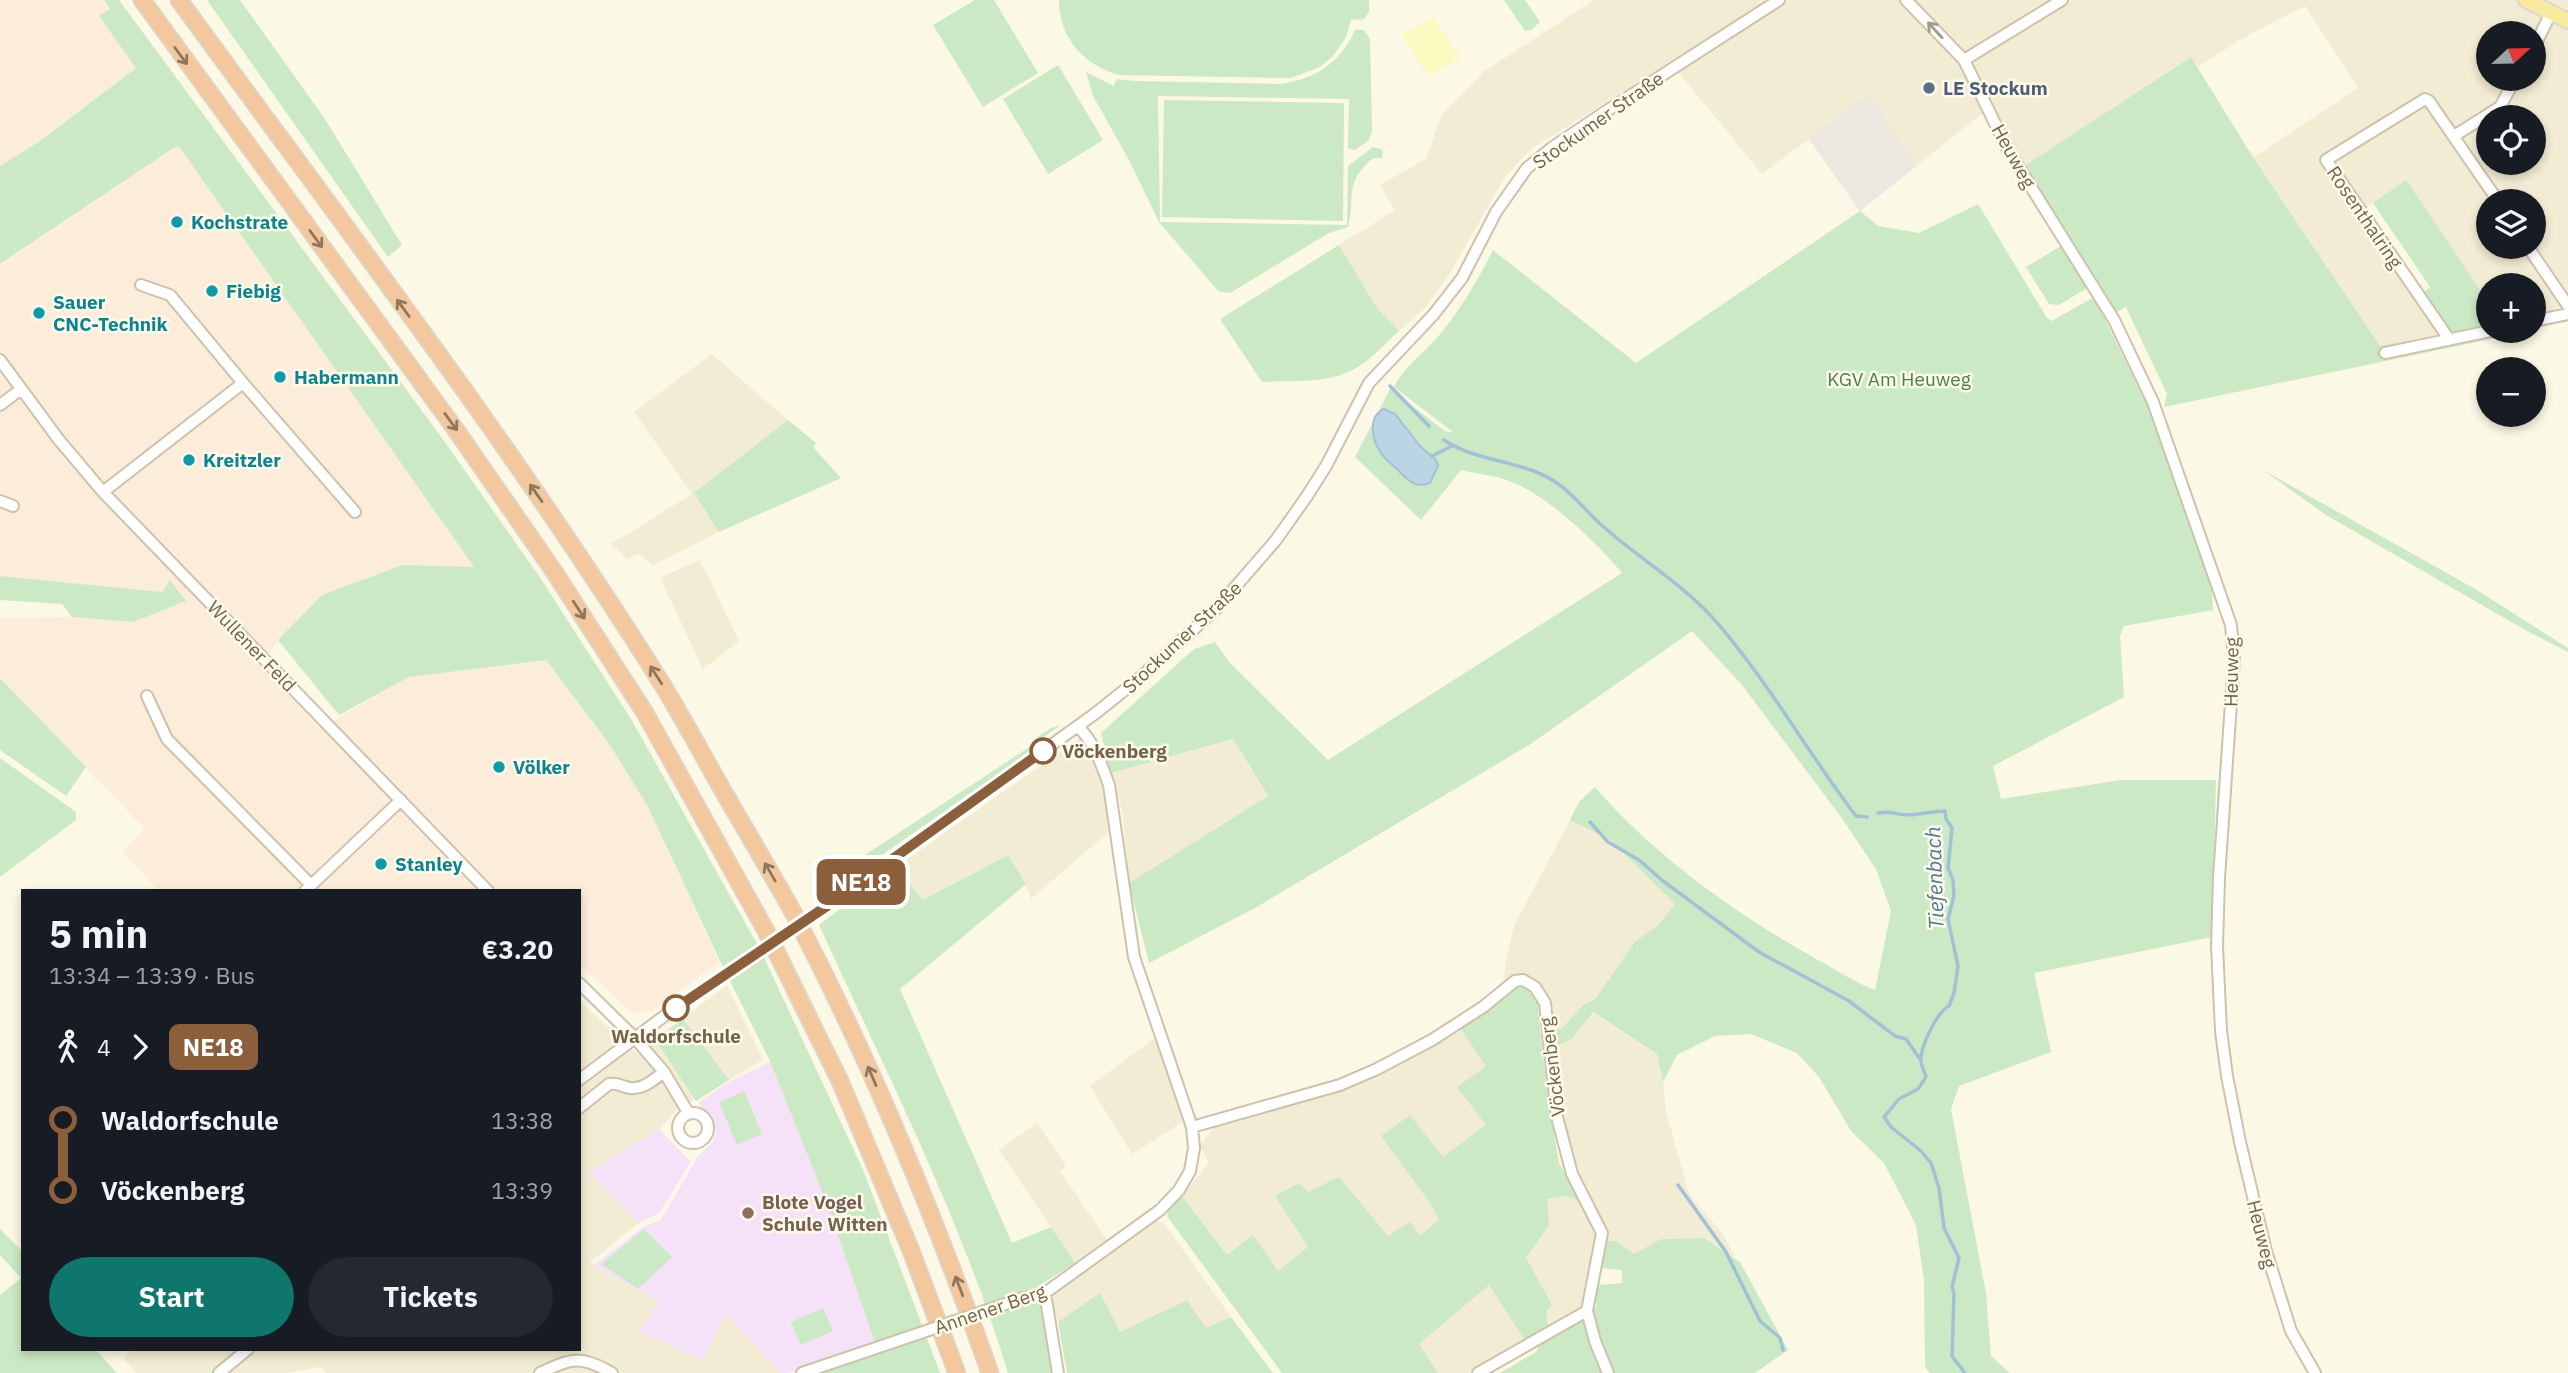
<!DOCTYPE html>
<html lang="en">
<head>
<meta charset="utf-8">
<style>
  body { margin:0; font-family:"IBM Plex Sans",sans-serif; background:#242831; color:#f1f3f6; height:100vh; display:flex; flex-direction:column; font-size:26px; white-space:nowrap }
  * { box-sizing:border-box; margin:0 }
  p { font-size:23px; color:#9ea1a6 }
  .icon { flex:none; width:38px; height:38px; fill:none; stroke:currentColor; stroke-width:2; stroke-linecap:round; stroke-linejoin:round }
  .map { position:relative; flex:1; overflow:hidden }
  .side { position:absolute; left:21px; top:889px; width:560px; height:462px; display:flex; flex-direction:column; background:#171b24; border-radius:0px; box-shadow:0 4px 10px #0003 }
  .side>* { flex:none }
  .badge { padding:0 14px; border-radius:10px; font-size:24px; line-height:46px }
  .needle { width:46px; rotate:68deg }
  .tools { position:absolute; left:2476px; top:21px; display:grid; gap:14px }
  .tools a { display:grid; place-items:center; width:70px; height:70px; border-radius:50%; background:#171b24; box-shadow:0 4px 10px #0003; font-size:35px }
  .map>.badge { position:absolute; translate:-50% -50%; box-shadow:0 0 0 4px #fff }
  .legs { display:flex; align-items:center; gap:10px; height:77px; padding:0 28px; font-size:23px }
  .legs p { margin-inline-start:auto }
  .overview { display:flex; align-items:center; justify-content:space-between; height:119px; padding:0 28px }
  h1 { font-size:38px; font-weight:800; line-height:52px }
  .button { display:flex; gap:14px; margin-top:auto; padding:14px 28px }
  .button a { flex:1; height:80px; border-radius:42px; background:#0f766e; color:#fff; font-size:28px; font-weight:800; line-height:80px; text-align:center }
  .button a+a { background:#242831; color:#f1f3f6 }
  ul { padding:0 28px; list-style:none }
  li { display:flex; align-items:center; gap:24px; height:70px; font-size:26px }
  li i { display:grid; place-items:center; width:10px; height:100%; margin:0 9px; background:currentColor }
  li i::after { content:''; width:18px; height:18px; margin:-9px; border:5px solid; border-radius:50%; background:#171b24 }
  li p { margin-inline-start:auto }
  li:first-child i { background:linear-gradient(#0000 50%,currentColor 0) }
  li:last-child i { background:linear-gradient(currentColor 50%,#0000 0) }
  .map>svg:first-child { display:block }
</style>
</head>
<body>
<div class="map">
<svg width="2568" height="1373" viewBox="0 0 2568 1373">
  <rect width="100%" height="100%" fill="#fcf8e6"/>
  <path fill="#f3ecd4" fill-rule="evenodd" d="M1594,0H2568V312L2534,319V285H2488V302L2406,181L2363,210L2450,333L2380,346L2254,157L2358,88L2305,6L2243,38L2198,67L2191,57L2024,166L1994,108L1979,116L1860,211L1809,139L1762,174L1670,62L1530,150L1505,177L1449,275L1425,308L1399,331L1377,308L1339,245L1395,210L1380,185L1426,159L1441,116L1483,72ZM2488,33H2534V79H2488ZM2488,117H2534V163H2488ZM2488,201H2534V247H2488Z
    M712,354L788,420L695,493L719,532L653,565L638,554L627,559L611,544L692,494L634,412Z
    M700,560L739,641L703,669L660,578Z
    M1081,737L1096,766L1105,797L1111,830L1031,899L1026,884L1008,855L923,900L896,867Z
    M1233,739L1268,797L1129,883L1122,810L1111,773Z
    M1570,820L1609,840L1675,904L1775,983L1635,942L1595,999L1583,1005L1562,1028L1552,1031L1545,994L1531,977L1521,974L1504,982L1505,965L1514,926Z
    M727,985L763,1060L678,1109L659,1129L590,1171L639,1223L590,1262L659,1302L641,1332L726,1314L781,1373H326L321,1367L284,1373H137L124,1359L133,1349H579V1000L636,1053Z
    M1524,987L1531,992L1559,1163L1593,1224L1597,1239L1586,1309L1561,1324L1502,1353L1471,1373H1398L1308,1248L1278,1271L1227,1255L1182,1196L1209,1163L1199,1146L1216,1125L1344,1091L1461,1029L1514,989Z
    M1592,1012L1657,1054L1663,1082L1666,1111L1689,1194L1723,1234L1735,1258L1704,1238L1661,1239L1634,1255L1618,1241H1603L1570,1162L1555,1080L1554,1047L1571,1040Z
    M1155,1038L1184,1121L1132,1154L1090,1086Z
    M1037,1123L1066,1166L1060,1171L1107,1240L1075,1263L999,1150Z
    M1155,1220L1164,1223L1231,1317L1206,1328L1186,1300L1119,1333L1100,1294L1058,1322L1052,1304L1053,1293Z"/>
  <path fill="#fcecda" d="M0,0H104L136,68L40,141L0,166Z
    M178,145L474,567L403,565L322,596L277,641L261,665L319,729L409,677L546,660L608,742L647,805L719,962L653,1010L632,1013L579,963V891H159L123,852L144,828L0,678V618L72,617L132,622L162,592L0,576V265Z"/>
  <path fill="#ece8e0" d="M1869,94L1916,166L1860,211L1809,139Z"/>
  <path fill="#f5e2f8" d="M770,1062L828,1206L875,1343L788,1373H781L726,1314L702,1360L640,1332L659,1302L594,1265L643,1227L661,1220L698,1156L711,1144L716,1133L711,1119L699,1102L729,1082Z
    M659,1129L691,1162L659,1213L639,1223L589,1172Z"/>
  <path fill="#cbe9c4" d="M104,0H119L442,438L541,579L631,719L761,951L864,1172L940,1373H811L875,1343L828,1206L769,1059L720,961L647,805L608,742L546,660L409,677L339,715L278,640L322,595L403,565L474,567L178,145L0,264V166L40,141L136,68L99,16L110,9Z
    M207,0H240L325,119L402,245L388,257Z
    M975,0H994L1038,73L983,107L933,25Z
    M1059,0H1369V12L1364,19L1351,20L1346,37L1333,56L1320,67L1291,78L1118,75C1083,64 1059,38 1059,0Z
    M1504,0H1525L1540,22L1531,30L1525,31Z
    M1355,30H1364L1370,39L1372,131L1369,140L1355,150L1348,148L1349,99L1158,96L1160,222L1347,225L1348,166L1373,147L1383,150L1382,158H1373C1343,184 1356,196 1348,227L1329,233L1230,293L1218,291L1159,222L1129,160L1093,96L1086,72L1114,86L1116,79L1134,81L1280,84C1316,79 1340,63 1355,30Z
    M2191,57L2246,146L2380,346L2417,339L2420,350L2512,331H2530L2164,407L2167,394L2126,307L2115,313L2092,272L2024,166Z
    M1058,65L1103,140L1048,174L1003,99Z
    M1164,100L1344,103L1343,221L1162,217Z
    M2406,180L2488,302V328L2450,333L2422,293L2430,287L2373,203Z
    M1978,204L2047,318L2052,321L2094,297L2151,413L2212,591L2213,610L2124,626L2120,636L2124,697L1993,766L2001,799L2121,780H2216L2212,937L2034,973L2051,1052L1959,1086L1951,1109L1986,1293L1991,1356L2010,1373H1930L1925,1366L1924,1280L1916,1225L1884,1163L1851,1131L1819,1077L1797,1053L1751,1034L1715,1036L1677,1055L1663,1082L1657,1054L1593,1012L1571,1040L1554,1047L1552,1031L1562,1028L1583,1005L1595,999L1635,942L1659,924L1675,904L1610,840L1570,820L1579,802L1595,787C1656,858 1738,915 1818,960C1837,970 1855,983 1875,990L1891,911L1876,869L1841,817L1742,685L1692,631L1529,745L1255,908L1149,963L1129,883L1268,796L1233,739L1111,773L1101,733L1194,649L1215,642L1229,662L1328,760L1622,573C1595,541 1548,495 1509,481C1494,475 1477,474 1461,470L1421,520L1355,457L1390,389L1445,431L1454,433L1394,387C1405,365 1426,352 1441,333C1462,307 1478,280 1493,250L1636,363L1860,211L1878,226L1919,233Z
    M1339,245L1377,308L1399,331C1383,345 1368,364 1348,372C1322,384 1290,380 1262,382L1220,319Z
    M2061,246L2087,288L2059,305L2049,304L2026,267Z
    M788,420L816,443L813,447L841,478L719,532L694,493Z
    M2263,470L2477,590L2568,648V652L2527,631L2326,515Z
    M0,576L162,592L170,580L186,601L133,622L72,617L62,604L0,600Z
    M0,678L86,767L66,796L0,750Z
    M1061,725L1035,743L1037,747L843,882L836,874L1031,746C1036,736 1050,727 1061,725Z
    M0,758L76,812V820L0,877Z
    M1008,855L1026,884L900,989L1012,1243L1051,1227L1075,1263L1037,1287L1055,1373H1008C961,1218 886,1072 819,925L896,867L923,900Z
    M1524,987L1537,999L1548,1100L1559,1163L1580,1201L1565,1196L1547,1199L1549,1225L1526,1258L1552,1305L1546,1312L1548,1328L1526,1342L1489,1285L1419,1344L1438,1373H1282L1167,1216L1169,1208L1182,1196L1227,1255L1253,1235L1278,1271L1308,1247L1275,1196L1299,1183L1308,1192L1339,1177L1388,1236L1410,1222L1420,1236L1439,1220L1433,1207L1381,1136L1410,1115L1443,1157L1486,1125L1457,1087L1486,1066L1461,1029L1514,989Z
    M683,1019L729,1080L696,1101L658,1044V1039Z
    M744,1091L762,1134L737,1145L719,1102Z
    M0,1229L23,1252V1349H95L117,1373H0V1295L21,1278L0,1255Z
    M644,1229L672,1257L638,1289L601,1264Z
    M1704,1238L1740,1262L1788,1350L1755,1373H1500L1536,1352L1543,1340L1586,1318L1597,1306L1595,1295L1598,1285L1622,1283V1270L1599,1268L1603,1241H1617L1634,1254L1661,1239Z
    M1100,1293L1120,1332L1187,1300L1206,1328L1231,1317L1273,1373H1067L1058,1322Z
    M823,1308L833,1331L801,1345L791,1322Z"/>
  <path fill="#fafac1" d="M1433,16L1459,56L1456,60L1429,75L1401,35Z"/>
  <path fill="#bbd5e5" stroke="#a1c2d6" stroke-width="2" d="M1384,409L1395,414L1420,446L1436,460L1438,466L1430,483C1414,489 1407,479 1397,469C1392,464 1385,460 1381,453C1372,440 1367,417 1384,409Z"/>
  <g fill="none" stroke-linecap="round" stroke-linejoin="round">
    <path stroke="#a1c2d6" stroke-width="3.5" d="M1390,386L1429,426
      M1444,440C1480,464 1526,459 1561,486C1578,499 1590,516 1606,529C1640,559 1681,583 1712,617C1765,676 1807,752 1856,816L1867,817
      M1432,456L1452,446
      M1878,813C1892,810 1895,815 1908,815C1920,815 1932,811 1945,811L1946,819L1952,828L1948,868L1953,880L1954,896L1948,919L1958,966L1954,993L1949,1006C1937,1012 1920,1047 1921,1061C1921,1066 1925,1072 1926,1077L1918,1089L1899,1099L1884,1117L1891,1127L1921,1151L1931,1163L1939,1188L1944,1228L1959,1258L1952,1287L1954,1293L1952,1356L1965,1373
      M1590,822L1608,842L1639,860L1663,881L1759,952L1849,1001L1895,1036L1906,1039L1920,1059
      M1678,1185L1726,1252L1760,1321L1780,1338L1783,1350"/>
    <g stroke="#cdc2ac" stroke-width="14">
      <path id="minor" d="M1906,0L1964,60L2008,150L2114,320L2153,402L2231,625L2234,659L2219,878L2217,946L2221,1031L2227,1076L2240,1142L2266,1251L2291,1331L2315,1373
        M2534,47L2551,13
        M1964,60L2062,0
        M2454,136L2500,107L2515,79
        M2528,247L2568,306
        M2534,321L2568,314
        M2449,339L2326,160L2425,99L2429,101L2498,201
        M2385,353L2490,331
        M0,360L59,440L103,492L488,891
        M243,383L355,512
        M0,405L20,390
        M103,492L243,383L170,295L141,285
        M0,501L13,506
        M147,696L167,739L311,885
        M305,891L401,800
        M827,906L1096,713L1142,676L1218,607L1276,540L1307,496L1326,466L1369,383L1434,314L1462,278L1496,212L1527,168L1553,147L1605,112L1779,0
        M579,983L634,1037L664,1072L689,1114
        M579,1080L675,1008L748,961
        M579,1108L609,1084C617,1083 619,1085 626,1087C641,1092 653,1080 664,1072
        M678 1128a15 15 0 1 1 30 0a15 15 0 1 1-30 0Z
        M1192,1127L1340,1085L1377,1069L1432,1040L1483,1007L1515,981L1523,980L1535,987L1545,1003L1557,1117L1572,1174L1602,1233L1587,1311L1478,1373
        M1045,1293L1058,1373
        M1020,1299L1045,1293L1160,1210L1179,1190L1190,1171L1194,1148L1192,1127L1134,957L1109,785C1102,766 1094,741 1078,727
        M1587,1311L1595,1341L1608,1373
        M219,1373L248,1349
        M540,1373C572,1358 580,1355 612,1373
        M802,1373L882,1346"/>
    </g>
    <g stroke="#dbd6d0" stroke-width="18">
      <path id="major" d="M2526,0L2568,21"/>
    </g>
    <g stroke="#dbd6d0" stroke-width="19">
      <path id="highway" d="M142,0L456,430L553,570L645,713L766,931L840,1081L910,1248L957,1373
        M179,0C343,225 514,447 662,684C683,718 702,754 722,789C746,831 771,872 794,914C871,1062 935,1216 990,1373"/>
    </g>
    <use href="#minor" stroke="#fff" stroke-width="10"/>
    <use href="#major" stroke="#f8eba0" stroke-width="14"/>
    <use href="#highway" stroke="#f4c89e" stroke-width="16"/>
    <g stroke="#cdc2ac" stroke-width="14" stroke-linecap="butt">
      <path id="minor-bridge" d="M748,961L827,906
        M882,1346L1020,1299"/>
    </g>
    <use href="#minor-bridge" stroke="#fff" stroke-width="10"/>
  </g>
  <defs><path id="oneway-shaft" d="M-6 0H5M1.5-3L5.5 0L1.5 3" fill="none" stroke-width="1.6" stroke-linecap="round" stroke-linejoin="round" transform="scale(1.75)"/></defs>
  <use stroke="#a59a8a" href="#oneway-shaft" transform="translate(1935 30) rotate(-133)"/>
  <g stroke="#8e775c">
    <use href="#oneway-shaft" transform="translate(181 56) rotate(54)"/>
    <use href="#oneway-shaft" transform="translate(316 239) rotate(54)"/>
    <use href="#oneway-shaft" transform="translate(403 308) rotate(-126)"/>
    <use href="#oneway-shaft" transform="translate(451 422) rotate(54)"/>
    <use href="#oneway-shaft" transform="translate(536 493) rotate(-125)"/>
    <use href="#oneway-shaft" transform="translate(579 610) rotate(57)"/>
    <use href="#oneway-shaft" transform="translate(656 675) rotate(-123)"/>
    <use href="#oneway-shaft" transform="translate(770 872) rotate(-120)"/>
    <use href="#oneway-shaft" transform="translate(872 1076) rotate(-113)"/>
    <use href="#oneway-shaft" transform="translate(959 1286) rotate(-111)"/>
  </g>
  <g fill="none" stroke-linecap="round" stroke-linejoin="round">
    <g stroke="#fff" stroke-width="16">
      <path id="line-1" d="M676,1008L827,906L1043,751"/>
    </g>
    <use href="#line-1" stroke="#8b5e3c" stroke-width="10"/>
  </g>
  <circle fill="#5c6f8a" stroke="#fefbec" stroke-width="2.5" cx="1929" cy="88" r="7"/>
  <g fill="#0f9aa8" stroke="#fefbec" stroke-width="2.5">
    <circle cx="177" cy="222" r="7"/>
    <circle cx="212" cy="291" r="7"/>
    <circle cx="39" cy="313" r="7"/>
    <circle cx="280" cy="377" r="7"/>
    <circle cx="189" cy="460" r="7"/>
    <circle cx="499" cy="767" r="7"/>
    <circle cx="381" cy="864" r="7"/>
  </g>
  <g fill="#fff" stroke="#8b5e3c" stroke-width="3.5">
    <circle cx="1043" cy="751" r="12"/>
    <circle cx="676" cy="1008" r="12"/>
  </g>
  <circle fill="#8d6e63" stroke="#fefbec" stroke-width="2.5" cx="748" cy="1213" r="7"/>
  <g text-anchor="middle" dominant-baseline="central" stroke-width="5" stroke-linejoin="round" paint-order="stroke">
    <g font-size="19" font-weight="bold" fill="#4e5e75" stroke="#fefbec" text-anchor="start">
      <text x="1943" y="88">LE Stockum</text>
    </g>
    <g font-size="19" fill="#74634b" stroke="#fefbec">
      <text transform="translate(1598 120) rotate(-35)">Stockumer Straße</text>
      <text transform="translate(2014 156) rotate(61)">Heuweg</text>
      <text transform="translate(2365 217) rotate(56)">Rosenthalring</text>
      <text transform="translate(1182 637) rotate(-43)">Stockumer Straße</text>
      <text transform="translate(252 646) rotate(46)">Wullener Feld</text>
      <text transform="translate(2231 672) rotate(-89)">Heuweg</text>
      <text transform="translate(1552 1067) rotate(-97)">Vöckenberg</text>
      <text transform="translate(2262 1234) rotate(76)">Heuweg</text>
      <text transform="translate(990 1309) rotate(-19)">Annener Berg</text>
    </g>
    <g font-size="19" font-weight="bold" fill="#0d838f" stroke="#fefbec" text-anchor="start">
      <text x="191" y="222">Kochstrate</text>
      <text x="226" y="291">Fiebig</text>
      <text x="53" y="302">Sauer<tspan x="53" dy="22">CNC-Technik</tspan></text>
      <text x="294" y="377">Habermann</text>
      <text x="203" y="460">Kreitzler</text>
      <text x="513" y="767">Völker</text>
      <text x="395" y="864">Stanley</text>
    </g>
    <g font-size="19" fill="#4a7f46" stroke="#fefbec">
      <text x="1899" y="379">KGV Am Heuweg</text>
    </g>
    <g font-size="19" font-weight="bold" fill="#74634b" stroke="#fefbec" text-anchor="start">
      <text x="1062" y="751">Vöckenberg</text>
      <text x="676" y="1036" text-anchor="middle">Waldorfschule</text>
    </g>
    <g font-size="19" font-weight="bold" fill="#785e54" stroke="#fefbec" text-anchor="start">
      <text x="762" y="1202">Blote Vogel<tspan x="762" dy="22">Schule Witten</tspan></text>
    </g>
    <g font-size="21" font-style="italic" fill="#4c7995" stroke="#fefbec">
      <text transform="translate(1934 878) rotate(-92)">Tiefenbach</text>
    </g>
  </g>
</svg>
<div class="tools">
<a><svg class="needle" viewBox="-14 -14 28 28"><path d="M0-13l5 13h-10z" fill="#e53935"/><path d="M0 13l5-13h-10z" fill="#9ea1a6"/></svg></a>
<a><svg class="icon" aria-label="locate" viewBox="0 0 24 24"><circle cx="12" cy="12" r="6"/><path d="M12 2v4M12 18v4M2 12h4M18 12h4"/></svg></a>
<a><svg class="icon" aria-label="layers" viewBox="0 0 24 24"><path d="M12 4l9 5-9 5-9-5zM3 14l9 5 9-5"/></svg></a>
<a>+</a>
<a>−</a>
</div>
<b class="badge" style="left:861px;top:882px;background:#8b5e3c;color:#fff">NE18</b>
<section class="side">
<div class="overview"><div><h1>5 min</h1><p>13:34 – 13:39 · Bus</p></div><b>€3.20</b></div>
<div class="legs"><svg class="icon" aria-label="walk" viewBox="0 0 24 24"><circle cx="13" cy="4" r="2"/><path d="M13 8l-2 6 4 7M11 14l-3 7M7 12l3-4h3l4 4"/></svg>4<svg class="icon" aria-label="forward" viewBox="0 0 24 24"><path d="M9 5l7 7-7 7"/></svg><b class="badge" style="background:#8b5e3c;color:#fff">NE18</b></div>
<ul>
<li><i style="color:#8b5e3c"></i><b>Waldorfschule</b><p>13:38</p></li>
<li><i style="color:#8b5e3c"></i><b>Vöckenberg</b><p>13:39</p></li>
</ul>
<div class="button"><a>Start</a><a>Tickets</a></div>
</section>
</div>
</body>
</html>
